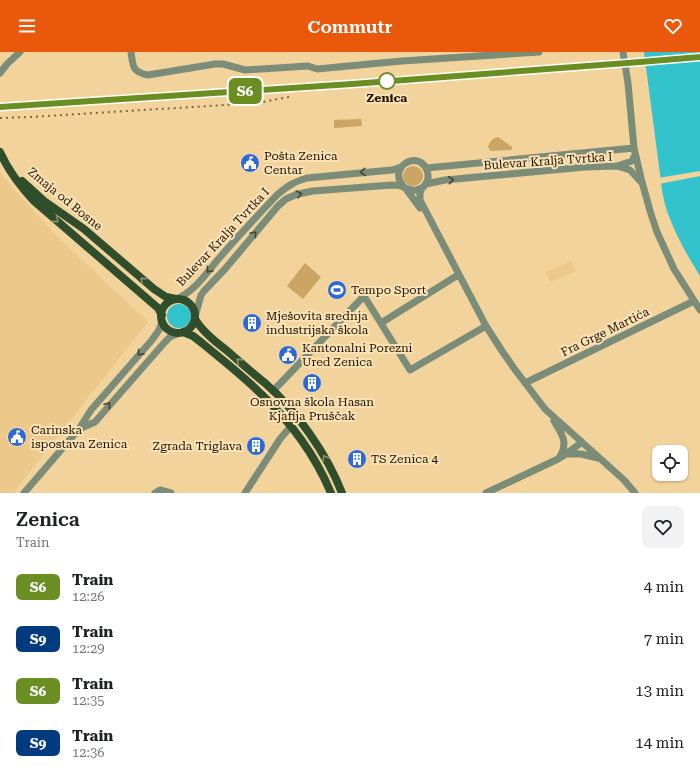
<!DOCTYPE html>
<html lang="en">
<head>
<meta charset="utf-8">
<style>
  body { margin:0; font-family:"Roboto Serif",serif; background:#f2f2f2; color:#202124; height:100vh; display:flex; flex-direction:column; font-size:15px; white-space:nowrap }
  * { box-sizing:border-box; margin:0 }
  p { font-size:13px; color:#757577 }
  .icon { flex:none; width:22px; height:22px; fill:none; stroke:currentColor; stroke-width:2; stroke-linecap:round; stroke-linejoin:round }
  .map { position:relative; height:441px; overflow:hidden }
  .drawer { display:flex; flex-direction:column; background:#fff; flex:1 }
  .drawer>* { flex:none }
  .badge { padding:0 8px; border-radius:6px; font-size:14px; line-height:26px }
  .buttons { position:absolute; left:652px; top:393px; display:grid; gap:8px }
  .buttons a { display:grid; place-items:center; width:36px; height:36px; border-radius:8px; background:#fff; box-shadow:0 1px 3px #0004; font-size:20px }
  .map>.badge { position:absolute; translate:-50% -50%; box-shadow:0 0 0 2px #fff }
  .round { display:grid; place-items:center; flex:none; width:42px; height:42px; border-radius:8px; background:#f2f2f2 }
  .overview { display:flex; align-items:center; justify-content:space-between; height:68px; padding:0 16px }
  h1 { font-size:19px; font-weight:600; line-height:30px }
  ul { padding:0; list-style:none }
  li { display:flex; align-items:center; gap:12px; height:52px; padding:0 16px }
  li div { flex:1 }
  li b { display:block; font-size:15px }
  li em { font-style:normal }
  li .badge { min-width:44px; font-weight:700; text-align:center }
  header { display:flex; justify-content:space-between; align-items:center; height:52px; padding:0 16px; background:#ea580c; color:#fff; font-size:18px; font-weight:600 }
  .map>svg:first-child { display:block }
</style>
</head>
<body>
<header><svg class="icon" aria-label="menu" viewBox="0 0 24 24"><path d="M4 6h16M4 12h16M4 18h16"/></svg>Commutr<svg class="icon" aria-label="heart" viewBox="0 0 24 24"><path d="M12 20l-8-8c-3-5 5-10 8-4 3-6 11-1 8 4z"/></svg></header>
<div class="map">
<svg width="700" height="441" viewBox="0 0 700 441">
  <rect width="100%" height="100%" fill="#f2d39c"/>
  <path fill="#ecc98b" d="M0,119L11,134L60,187L148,270L13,441H0Z
    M572,209L576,219L550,230L546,220Z"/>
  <path fill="#caa563" d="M361,67L362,74L334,76V68Z
    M498,85L512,95V97L511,98L491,99L490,98L488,95C489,90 493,86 498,85Z
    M403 124a10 10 0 1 1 20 0a10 10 0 1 1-20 0Z
    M305,211L321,225L303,247L287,234Z"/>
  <path fill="#33c3cd" d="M644,0H700V224C687,203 675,182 667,159C663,147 661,134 660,122Z
    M167 264a12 12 0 1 1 24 0a12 12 0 1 1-24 0Z"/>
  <path fill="#f2d39c" d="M700,3V7L643,12V7Z
    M700,119V124L659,132L658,126Z"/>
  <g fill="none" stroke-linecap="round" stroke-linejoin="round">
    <path stroke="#7b8c79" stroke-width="7" d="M131,0C133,14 132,20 148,23L215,12H223L245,18L308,14L317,17L402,9L539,0
      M623,0L628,31L634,96L642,130L651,162L657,180L674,217L700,258
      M0,21L7,12L20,0
      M617,114L632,109L635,103
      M426,116L634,96
      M426,132L445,128L477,125L585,115L617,114L630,118L641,130
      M422,136L420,141V148L486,274L502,299L516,319L545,357L624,428L635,441
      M406,137L420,156
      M177,247C197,237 207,220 221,204C239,183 259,162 278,142C289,133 294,130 307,126L392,118L396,117L401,115
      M195,265L201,243L204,239L225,217L278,154L286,147L295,143L303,141L313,139L392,133C395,133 398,133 401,134C406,136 410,139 416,138C421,137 426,134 427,129C429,125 428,120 426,116C416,98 388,116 403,134
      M381,271L458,223
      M525,331L694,249
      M273,339L364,244L410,318L486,274
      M554,369C562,382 569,391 559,406
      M79,377L95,370L164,291L170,285L179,281
      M566,402H581L598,406
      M24,441L79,377L91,358L152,288L159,278L162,270
      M155,441L160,438L171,441
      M245,441L280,387L291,374
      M486,441L558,407L566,402L582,390"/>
    <path stroke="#304e2c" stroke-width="8" d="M0,100C8,118 21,135 34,149L158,256L162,263
      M22,129L44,149L84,177L154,237L166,245L176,247
      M161 264a17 17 0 1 1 34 0a17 17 0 1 1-34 0Z
      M195,267C202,279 213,288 225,297C238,308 251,320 265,331C296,358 327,402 342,441
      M183,280L193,284L202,291C221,307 242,323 260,341C290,369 315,403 331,441"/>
    <path stroke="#7c6845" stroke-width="2" stroke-dasharray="2 4" stroke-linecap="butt" d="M0,55L352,32L640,10L700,5
      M0,66L30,65L257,51L289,45"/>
  </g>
  <defs><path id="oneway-chevron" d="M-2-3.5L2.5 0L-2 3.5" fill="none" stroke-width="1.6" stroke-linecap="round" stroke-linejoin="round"/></defs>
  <g stroke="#444431">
    <use href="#oneway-chevron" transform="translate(363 120) rotate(175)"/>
    <use href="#oneway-chevron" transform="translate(451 128) rotate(-6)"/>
    <use href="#oneway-chevron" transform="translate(299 142) rotate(-14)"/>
    <use href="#oneway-chevron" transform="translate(254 182) rotate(-50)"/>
    <use href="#oneway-chevron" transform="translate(209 218) rotate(129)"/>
    <use href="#oneway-chevron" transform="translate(140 301) rotate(131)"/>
    <use href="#oneway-chevron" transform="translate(108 353) rotate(-50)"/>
  </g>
  <g stroke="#8b916a">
    <use href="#oneway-chevron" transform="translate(56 168) rotate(40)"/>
    <use href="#oneway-chevron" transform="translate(143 228) rotate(-139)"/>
    <use href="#oneway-chevron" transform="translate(239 309) rotate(-140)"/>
    <use href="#oneway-chevron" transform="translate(325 406) rotate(-120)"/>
  </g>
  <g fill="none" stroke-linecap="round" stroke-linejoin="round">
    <g stroke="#fff" stroke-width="9">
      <path id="line" d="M0,55L352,32L640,10L700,5"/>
    </g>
    <use href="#line" stroke="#6b8e23" stroke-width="6"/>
  </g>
  <defs>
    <g id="civic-disc" transform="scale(1)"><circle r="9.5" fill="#2e68d6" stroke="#fae2b6"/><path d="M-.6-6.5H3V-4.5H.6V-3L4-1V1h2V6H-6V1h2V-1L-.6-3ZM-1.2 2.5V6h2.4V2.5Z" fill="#fff"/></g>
    <g id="stadium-disc" transform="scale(1)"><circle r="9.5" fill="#2e68d6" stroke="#fae2b6"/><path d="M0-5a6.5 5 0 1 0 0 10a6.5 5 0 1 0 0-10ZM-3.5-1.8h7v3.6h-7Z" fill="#fff"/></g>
    <g id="building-disc" transform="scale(1)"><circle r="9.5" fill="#2e68d6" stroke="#fae2b6"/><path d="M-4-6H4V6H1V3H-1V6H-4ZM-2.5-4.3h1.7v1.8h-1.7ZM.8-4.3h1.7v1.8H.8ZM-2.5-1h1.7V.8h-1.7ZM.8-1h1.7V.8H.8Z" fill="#fff"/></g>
  </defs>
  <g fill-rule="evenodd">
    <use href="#civic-disc" x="250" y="111"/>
    <use href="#stadium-disc" x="337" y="238"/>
    <use href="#building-disc" x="252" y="271"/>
    <use href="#civic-disc" x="288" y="303"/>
    <use href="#building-disc" x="312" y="331"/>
    <use href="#civic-disc" x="17" y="385"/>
    <use href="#building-disc" x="256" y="394"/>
    <use href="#building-disc" x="357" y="407"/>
  </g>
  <circle fill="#fff" stroke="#6b8e23" stroke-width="2" cx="387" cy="29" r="8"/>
  <g text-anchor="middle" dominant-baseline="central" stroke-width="4" stroke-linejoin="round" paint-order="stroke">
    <g font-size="12" font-weight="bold" fill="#1f1401" stroke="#fae2b6">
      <text x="387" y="46">Zenica</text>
    </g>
    <g font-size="12" fill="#1f1401" stroke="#fae2b6" text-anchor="start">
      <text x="264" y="104">Pošta Zenica<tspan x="264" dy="14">Centar</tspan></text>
      <text x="351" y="238">Tempo Sport</text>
      <text x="266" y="264">Mješovita srednja<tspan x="266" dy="14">industrijska škola</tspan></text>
      <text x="302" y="296">Kantonalni Porezni<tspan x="302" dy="14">Ured Zenica</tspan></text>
      <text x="312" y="350" text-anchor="middle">Osnovna škola Hasan<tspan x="312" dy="14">Kjafija Pruščak</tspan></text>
      <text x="31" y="378">Carinska<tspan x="31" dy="14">ispostava Zenica</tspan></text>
      <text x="242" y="394" text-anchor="end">Zgrada Triglava</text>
      <text x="371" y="407">TS Zenica 4</text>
    </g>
    <g font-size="12" fill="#1f1401" stroke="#fae2b6">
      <text transform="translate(548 109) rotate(-4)">Bulevar Kralja Tvrtka I</text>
      <text transform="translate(65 147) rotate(39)">Zmaja od Bosne</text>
      <text transform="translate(223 185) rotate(-47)">Bulevar Kralja Tvrtka I</text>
      <text transform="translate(605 280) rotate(-26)">Fra Grge Martića</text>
    </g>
  </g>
</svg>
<div class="buttons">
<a><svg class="icon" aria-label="locate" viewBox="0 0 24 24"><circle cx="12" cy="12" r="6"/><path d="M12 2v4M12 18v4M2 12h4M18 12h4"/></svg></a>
</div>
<b class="badge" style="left:245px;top:39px;background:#6b8e23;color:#fff">S6</b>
</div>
<section class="drawer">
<div class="overview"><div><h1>Zenica</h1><p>Train</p></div><a class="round"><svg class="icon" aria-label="heart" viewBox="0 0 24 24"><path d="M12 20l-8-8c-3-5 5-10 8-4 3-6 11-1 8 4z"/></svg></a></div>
<ul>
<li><span class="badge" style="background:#6b8e23;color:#fff">S6</span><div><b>Train</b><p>12:26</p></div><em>4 min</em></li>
<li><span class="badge" style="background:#003b80;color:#fff">S9</span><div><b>Train</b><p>12:29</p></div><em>7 min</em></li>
<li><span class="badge" style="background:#6b8e23;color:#fff">S6</span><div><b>Train</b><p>12:35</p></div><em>13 min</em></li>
<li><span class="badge" style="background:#003b80;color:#fff">S9</span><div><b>Train</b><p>12:36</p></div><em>14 min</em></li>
</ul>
</section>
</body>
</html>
